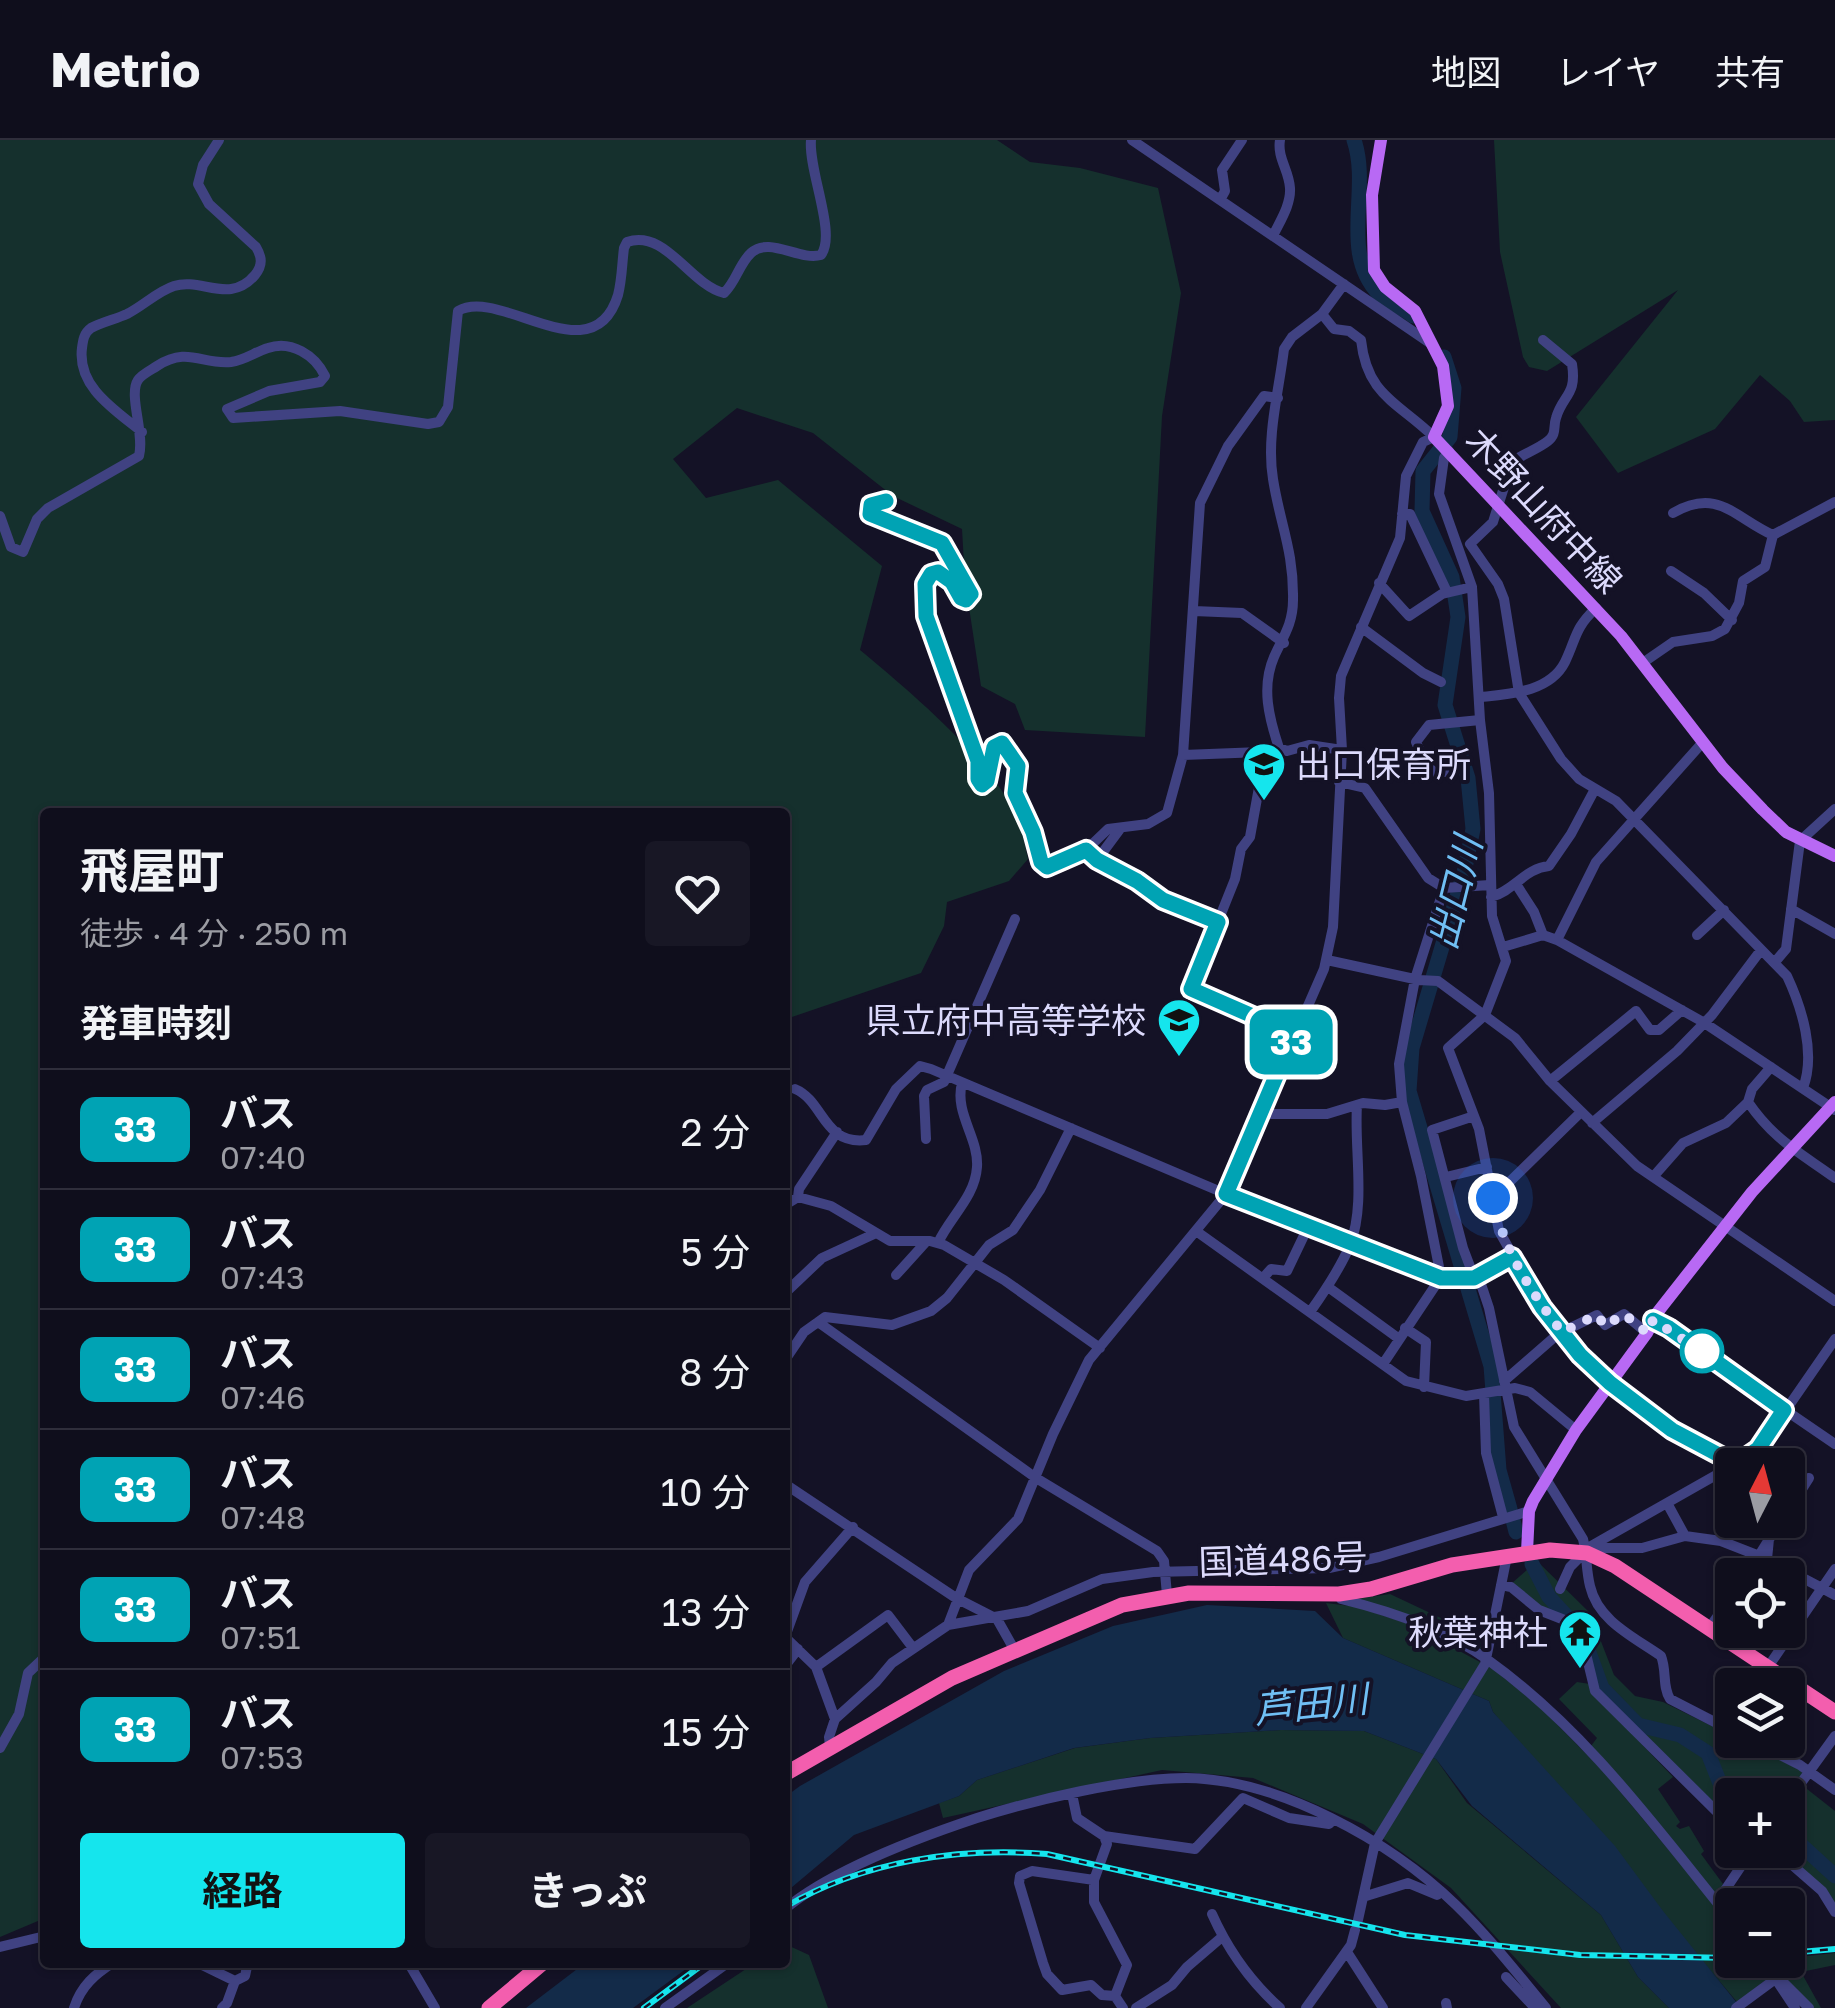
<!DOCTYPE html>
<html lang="ja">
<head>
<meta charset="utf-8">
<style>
  body { margin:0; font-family:"Golos Text","Noto Sans JP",sans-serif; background:#181725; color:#f1f3f6; height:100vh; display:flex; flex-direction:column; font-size:38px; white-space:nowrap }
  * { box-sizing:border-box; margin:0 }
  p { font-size:32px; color:#9b9ca3 }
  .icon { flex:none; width:55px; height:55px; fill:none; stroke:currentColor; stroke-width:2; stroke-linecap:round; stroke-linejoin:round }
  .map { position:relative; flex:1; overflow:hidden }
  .side { position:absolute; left:40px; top:668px; width:750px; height:1160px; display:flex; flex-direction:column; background:#0f0e1c; border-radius:10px; box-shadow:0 2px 8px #0004,0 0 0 2px #2f2e3b }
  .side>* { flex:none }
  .badge { padding:0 20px; border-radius:15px; font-size:35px; line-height:65px }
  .needle { width:65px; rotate:6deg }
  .tools { position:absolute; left:1715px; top:1308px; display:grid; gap:20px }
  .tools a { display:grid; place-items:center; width:90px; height:90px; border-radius:10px; background:#0f0e1c; box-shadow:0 2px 8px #0004,0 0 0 2px #2f2e3b; font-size:50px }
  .you { position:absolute; width:50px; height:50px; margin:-25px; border:8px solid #fff; border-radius:50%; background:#1a73e8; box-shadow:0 0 0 15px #1a73e833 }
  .map>.badge { position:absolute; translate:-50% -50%; box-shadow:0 0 0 5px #fff }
  h2 { padding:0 40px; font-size:38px; line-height:90px }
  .round { display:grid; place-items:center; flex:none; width:105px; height:105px; border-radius:10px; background:#181725 }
  .summary { display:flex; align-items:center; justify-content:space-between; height:170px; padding:0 40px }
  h1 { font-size:48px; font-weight:700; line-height:75px }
  .primary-button { display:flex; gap:20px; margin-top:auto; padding:20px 40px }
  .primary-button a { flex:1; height:115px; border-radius:10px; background:#15e5ed; color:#111; font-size:40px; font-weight:700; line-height:115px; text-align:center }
  .primary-button a+a { background:#181725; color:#f1f3f6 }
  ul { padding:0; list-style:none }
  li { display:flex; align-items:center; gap:30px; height:120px; padding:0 40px; border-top:2px solid #2f2e3b }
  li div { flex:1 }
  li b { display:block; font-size:38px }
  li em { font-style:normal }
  li .badge { min-width:110px; font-weight:700; text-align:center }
  header { display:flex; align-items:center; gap:60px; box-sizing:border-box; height:140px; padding:0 50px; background:#0f0e1c; border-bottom:2px solid #2f2e3b }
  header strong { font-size:48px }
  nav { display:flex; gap:55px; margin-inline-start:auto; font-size:35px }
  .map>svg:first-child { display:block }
</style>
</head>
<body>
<header>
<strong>Metrio</strong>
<nav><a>地図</a><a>レイヤ</a><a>共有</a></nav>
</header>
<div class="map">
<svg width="1835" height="1868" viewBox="0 0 1835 1868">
  <rect width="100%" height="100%" fill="#141226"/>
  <path fill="#15302d" d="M0,0H997L1030,22L1080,28L1158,48L1181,153L1162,276L1145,597L1025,590L1015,564L981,546L965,441L962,389L893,356L813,293L737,268L673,319L706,358L778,340L882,426L860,510C908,550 996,623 1018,681C1023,693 1025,706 1028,719L1009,741L947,762L944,786L921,833L789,878L785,882V672H45V1778L0,1797Z
    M1494,0H1835V280L1804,282L1790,261L1760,235L1715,289L1618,333L1576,277L1678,150L1547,231L1529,227L1523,217L1500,112Z
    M1537,1421L1590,1473L1614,1535L1635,1556L1663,1562L1732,1596V1600H1741L1800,1630L1804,1634L1787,1655H1732V1678L1720,1670L1598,1550L1581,1497L1511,1444Z
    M1390,1454L1477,1495L1483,1504L1481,1509L1442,1490L1356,1459Z
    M1326,1463L1358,1467L1411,1485L1493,1529L1541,1568L1603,1631L1732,1786V1820H1758L1767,1839L1737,1862L1493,1572L1489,1561L1343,1498Z
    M1577,1542L1590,1544L1592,1552L1673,1637L1658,1649L1680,1682L1676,1686L1680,1689L1689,1686L1704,1711L1701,1714L1723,1744L1721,1751L1715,1753L1591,1606L1597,1598L1559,1559Z
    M1281,1590L1364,1591L1436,1619L1467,1663L1601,1775L1638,1837L1669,1868H1561L1451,1748L1363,1684L1253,1638L1162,1630L943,1678L939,1663L959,1656L977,1640L1075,1608L1150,1598Z
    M1807,1649L1835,1671V1729L1788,1690V1675Z
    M1788,1697L1835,1742V1763L1781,1710H1788Z
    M785,1804L809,1815L828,1868H687L755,1823L785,1822Z
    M1835,1813V1825L1801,1832L1821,1868H1813L1781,1839L1771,1820Z"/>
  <path fill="#132b49" d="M1207,1465L1315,1471L1343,1498L1489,1561L1493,1572L1615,1706L1663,1771L1741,1868H1669L1638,1837L1601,1775L1472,1666L1436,1619L1364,1591L1281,1590L1150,1598L1074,1608L977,1640L959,1656L854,1695L785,1753V1657L800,1646L1004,1531L1113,1486Z
    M585,1823V1822L694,1823L633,1868H526Z"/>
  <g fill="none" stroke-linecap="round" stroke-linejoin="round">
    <path stroke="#132b49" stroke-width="15" d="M1354,0C1371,50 1339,112 1379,154C1389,164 1402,167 1413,176
      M1444,217L1454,248L1450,297L1423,331L1422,371L1452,437L1458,477L1445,565L1468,638L1473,689L1464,733L1412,908L1409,951L1491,1226L1499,1330L1510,1369
      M1513,1380L1516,1392
      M1532,1424L1549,1457L1582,1493L1602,1548L1638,1585L1680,1595L1708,1613L1727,1661L1732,1664
      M1788,1693L1835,1736"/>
    <path stroke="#404282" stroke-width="10" d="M1132,0L1430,203
      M1220,60L1225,51L1222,30L1242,0
      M1273,96C1280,81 1291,65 1290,48C1289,30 1277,18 1280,0
      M1543,200L1572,224C1577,256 1563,254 1556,278C1553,287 1557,294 1548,301C1538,309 1523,314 1512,322L1493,382L1470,404L1498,444L1504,459L1519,553L1561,619L1579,639L1616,661L1787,836C1802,868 1816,914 1803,948
      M142,292C115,270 77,247 82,208C83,200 84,193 91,188C102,182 116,179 127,174C143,166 158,151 174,146C201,137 230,165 255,135C263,125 262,117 256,107L209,64L198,44L203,25L219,0
      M1449,311L1444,318L1439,354L1472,447L1480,580L1489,653L1492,776L1506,821L1485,875L1448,908L1479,989L1499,1091L1542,1167L1580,1215L1610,1243L1672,1290L1736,1323
      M886,361L871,365L870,373L942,403L971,454L966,460L961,457L952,442L938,432C932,435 929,435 926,442C914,473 966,585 978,621V639L982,645L987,641L994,607L1003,603L1018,626L1015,653L1033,692L1041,722L1047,727L1086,710L1108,689L1148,684L1167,673L1183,615L1261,612L1279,608L1287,611L1309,605L1342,610
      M1673,373C1718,347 1735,378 1773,395
      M1402,374H1410L1447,452
      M0,376L11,407L23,412L37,379L48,368L139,316C145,293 128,255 138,240C142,234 151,230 157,226C188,206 202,225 231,222C245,220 255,212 268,208C291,200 315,215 325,236L320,242L269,251L227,269L233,278L340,271L428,284L439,282L448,267L458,171C500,146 593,237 618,155C622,140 622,123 624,108L627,102C666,89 689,144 724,153C736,142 739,124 751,113C769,96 799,121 821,115C837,94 808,30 811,0
      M1671,431L1704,453L1732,480
      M1379,443L1409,476L1442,454L1472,447
      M1194,471L1242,473L1284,503
      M1361,487L1423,533L1441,542
      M1644,522L1673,502L1712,496L1725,489L1739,463L1743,441L1765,427L1773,395L1835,362
      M1481,557C1510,554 1550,552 1565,522C1577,497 1574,489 1596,468
      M1279,608C1269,578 1261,547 1274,517C1283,497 1293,484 1293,460C1294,411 1280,384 1273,339C1266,297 1279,251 1284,209L1292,197L1322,174L1344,144
      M1261,612L1264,620L1250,697L1241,709L1235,739L1191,849L1294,894
      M1183,615L1200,363L1228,306L1264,256L1278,258
      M1446,632H1434L1426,625L1416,602L1429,585L1480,580
      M1339,642L1365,648L1428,738L1444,748L1490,745
      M1120,689L1097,720L1137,741L1163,760L1218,782
      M1516,744L1534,772L1543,795
      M1491,757C1514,751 1525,728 1549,726L1571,694L1595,649
      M1791,769L1835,794
      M1697,795L1724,770
      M1557,800L1596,722L1703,602
      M1503,807L1543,795L1557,800L1703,882L1835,970
      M1327,820L1419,840L1438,841L1515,898L1550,941L1637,1026L1835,1161
      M1775,822L1786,809L1800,701L1835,669
      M1550,941L1636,871L1650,890H1659L1682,870
      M795,949C824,961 823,1005 866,1000L896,949L920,926L931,929L1226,1054L1441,1137H1474L1511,1117
      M1748,962C1774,1000 1799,1012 1835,1038
      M1260,974H1327L1363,963L1385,965L1402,962
      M1592,983L1677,911L1712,875L1761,810
      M926,999L924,956L927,950L944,942L1015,779
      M1446,1037L1487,1027
      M1653,1037L1683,1003L1726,983L1748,962L1752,949L1771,927
      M798,1057L799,1049L837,992
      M1493,1058L1581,972
      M785,1065L798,1057L831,1066L890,1101H930L944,1105L1004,1140L1100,1208
      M1196,1091L1406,1241L1466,1256L1515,1248L1530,1252L1576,1290
      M938,1103C950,1077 975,1057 977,1027C979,998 954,973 962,943
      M896,1135L925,1103
      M1478,1135L1489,1168L1514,1287L1583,1399C1587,1415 1586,1430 1590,1446C1598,1481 1634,1497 1661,1516C1667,1531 1662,1546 1670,1559L1732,1591
      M1474,1137L1463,1108L1432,990L1474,976
      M1263,1138L1271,1129L1287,1131L1309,1085
      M1328,1147L1398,1198
      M785,1153L822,1118L874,1094
      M1310,1172C1325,1151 1340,1129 1350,1105C1366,1064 1354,1009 1357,965
      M1653,1180L1835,1304
      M818,1182L1036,1338L1157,1411L1164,1421L1167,1455
      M1405,1188L1426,1202L1424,1247
      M785,1220L804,1192L825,1177L892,1185L931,1171L947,1158L989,1105L1013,1090L1040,1050L1071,988
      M1383,1224L1441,1137L1421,1036L1402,962L1399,924L1415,839L1444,748
      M1504,1241L1558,1194L1597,1175L1605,1185L1624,1174L1647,1193
      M1484,1254L1486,1313L1503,1377
      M1734,1325L1759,1309L1835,1199
      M785,1344L956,1458L997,1479L1014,1509
      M1667,1363L1685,1396
      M1788,1371L1809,1338
      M1769,1399L1767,1419L1835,1455
      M1588,1412L1601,1408H1642L1685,1396L1721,1401L1767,1419
      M1747,1435L1781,1380
      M1501,1445L1511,1447L1539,1470L1562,1479L1577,1497L1587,1518L1595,1551L1716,1671L1732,1682
      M1560,1449L1570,1427L1591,1406L1732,1326
      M1339,1455L1341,1459C1390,1471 1446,1490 1488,1520C1586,1590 1657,1689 1732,1781
      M948,1485L969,1430L1018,1379L1053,1294L1089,1220L1226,1054L1324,829L1333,787L1342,610L1339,558L1341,536L1400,398L1406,336L1423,302L1434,297C1398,262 1367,256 1361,200L1349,191L1334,189L1322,174
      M1710,1487L1732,1456
      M785,1526L798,1509
      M816,1527L888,1475L913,1508
      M1768,1527L1835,1429
      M835,1579L816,1527L785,1497L805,1442L853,1387
      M1750,1600L1800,1625L1835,1650
      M830,1606L829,1597L835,1579L876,1542L892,1523L948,1485L1028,1471L1102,1439L1153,1432L1329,1428L1379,1417L1529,1371
      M0,1608L19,1574L28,1533L45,1517
      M1072,1654L1077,1678L1104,1696L1107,1704L1094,1740V1762L1127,1825L1115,1856
      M1788,1661L1835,1596
      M1104,1696L1195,1709L1243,1658L1289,1678L1329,1684L1332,1681
      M1775,1710L1822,1751L1835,1772
      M1094,1740L1032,1731L1020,1736L1019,1743L1043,1823L1047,1834L1062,1850L1091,1845L1102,1855L1115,1856L1123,1868
      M1363,1757L1408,1743L1437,1755
      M1717,1762L1752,1710
      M785,1769C833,1729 917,1698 977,1678C1034,1660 1126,1638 1186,1638C1279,1639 1390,1701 1456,1765C1489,1797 1517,1833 1546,1868
      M1212,1774C1228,1810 1251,1842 1280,1868
      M1358,1780L1375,1703L1485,1524L1507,1416
      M0,1807L45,1796
      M1347,1812L1383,1868
      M1763,1820L1795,1868
      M196,1822L235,1841L245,1836L248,1822
      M408,1822L435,1868
      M1506,1837L1535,1868
      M1446,1863L1447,1868
      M74,1868C81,1846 95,1834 114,1822
      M222,1868L227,1863L235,1841
      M665,1868L729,1822
      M1136,1868L1172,1845L1187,1827L1222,1797
      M1306,1868L1351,1805L1355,1790
      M1736,1868L1774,1840L1785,1844L1809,1868"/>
    <path stroke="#b869f4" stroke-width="12" d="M1381,0L1372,55L1374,130L1385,147L1415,171L1443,226L1448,266L1434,297L1621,496L1723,628L1763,670L1786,692L1835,716
      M1527,1412L1529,1371L1533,1361L1576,1290L1647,1193L1657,1173L1752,1052L1835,962"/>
    <path stroke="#f35eae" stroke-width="15" d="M785,1634L952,1538L1122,1465L1189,1453L1339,1454L1371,1449L1452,1425L1550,1410L1587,1413L1615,1426L1835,1572
      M489,1868L544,1822"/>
    <g stroke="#15e5ed" stroke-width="6">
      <path id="rail" d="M785,1767C863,1721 958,1707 1047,1714L1405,1795L1580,1815L1732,1818
        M1788,1813L1835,1809
        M644,1868L706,1822"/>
    </g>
    <use href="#rail" stroke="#141226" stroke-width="2.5" stroke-dasharray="8" stroke-linecap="butt"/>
  </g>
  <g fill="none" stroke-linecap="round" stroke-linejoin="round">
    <g stroke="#fff" stroke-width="22">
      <path id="line" d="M886,361L871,365L870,374L942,403L971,454L966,460L961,458L952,442L938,432L931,434L925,444L926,476L978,621V639L982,645L987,641L994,607L1002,603L1018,626L1015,653L1033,692L1041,722L1047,727L1086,710L1097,720L1137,741L1163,760L1218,782L1191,849L1294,894L1226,1054L1441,1138H1474L1512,1117L1542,1167L1580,1215L1610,1243L1672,1290L1736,1324L1758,1309L1784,1270L1669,1188L1653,1180"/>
    </g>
    <use href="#line" stroke="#00a3b4" stroke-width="15"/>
    <path stroke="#dcdafc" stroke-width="10" stroke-dasharray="0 18" d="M1493,1058C1503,1109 1530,1151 1562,1192L1597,1175L1605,1186L1624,1174L1647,1193L1653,1180L1704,1213L1702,1211"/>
  </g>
  <defs>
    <g id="school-pin" transform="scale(2.25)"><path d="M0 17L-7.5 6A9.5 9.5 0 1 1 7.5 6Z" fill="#15e5ed" stroke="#141226"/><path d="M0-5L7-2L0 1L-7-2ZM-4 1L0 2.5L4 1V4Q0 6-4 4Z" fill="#111"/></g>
    <g id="temple-pin" transform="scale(2.25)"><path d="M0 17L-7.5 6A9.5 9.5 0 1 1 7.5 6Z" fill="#15e5ed" stroke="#141226"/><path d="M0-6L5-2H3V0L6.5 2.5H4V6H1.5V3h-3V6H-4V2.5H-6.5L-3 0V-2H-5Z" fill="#111"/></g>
  </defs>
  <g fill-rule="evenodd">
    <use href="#school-pin" x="1264" y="624"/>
    <use href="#school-pin" x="1179" y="880"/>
    <use href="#temple-pin" x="1580" y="1492"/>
  </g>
  <circle fill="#fff" stroke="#00a3b4" stroke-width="5" cx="1702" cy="1211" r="20"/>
  <g text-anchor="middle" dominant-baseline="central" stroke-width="8" stroke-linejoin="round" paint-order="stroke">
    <g font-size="35" fill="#dcdafc" stroke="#141226">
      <text transform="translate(1544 370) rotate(47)">木野山府中線</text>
      <text transform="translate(1283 1419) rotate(-2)">国道486号</text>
    </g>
    <g font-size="35" fill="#dcdafc" stroke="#141226" text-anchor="end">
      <text x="1296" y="624" text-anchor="start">出口保育所</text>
      <text x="1146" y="880">県立府中高等学校</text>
      <text x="1548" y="1492">秋葉神社</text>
    </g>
    <g font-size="38" font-style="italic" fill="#70bff4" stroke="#141226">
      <text transform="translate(1454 753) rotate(-76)">出口川</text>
      <text transform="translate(1311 1563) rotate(-6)">芦田川</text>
    </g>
  </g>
</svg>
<div class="tools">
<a><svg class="needle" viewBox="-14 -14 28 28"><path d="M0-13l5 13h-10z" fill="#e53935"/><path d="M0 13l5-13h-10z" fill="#9b9ca3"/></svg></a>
<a><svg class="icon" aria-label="locate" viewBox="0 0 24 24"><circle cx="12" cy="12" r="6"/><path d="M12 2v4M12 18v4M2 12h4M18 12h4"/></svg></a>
<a><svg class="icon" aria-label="layers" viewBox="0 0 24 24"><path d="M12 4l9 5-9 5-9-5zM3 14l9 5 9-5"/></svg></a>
<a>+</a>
<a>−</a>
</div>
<div class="you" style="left:1493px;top:1058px"></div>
<b class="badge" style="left:1291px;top:902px;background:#00a3b4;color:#fff">33</b>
<section class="side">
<div class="summary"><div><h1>飛屋町</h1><p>徒歩 · 4 分 · 250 m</p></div><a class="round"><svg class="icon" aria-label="heart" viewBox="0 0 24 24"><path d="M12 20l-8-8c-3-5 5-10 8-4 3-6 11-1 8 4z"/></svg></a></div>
<h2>発車時刻</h2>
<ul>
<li><span class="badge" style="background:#00a3b4;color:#fff">33</span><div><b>バス</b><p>07:40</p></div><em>2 分</em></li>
<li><span class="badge" style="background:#00a3b4;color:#fff">33</span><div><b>バス</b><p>07:43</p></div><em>5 分</em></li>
<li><span class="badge" style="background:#00a3b4;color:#fff">33</span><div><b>バス</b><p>07:46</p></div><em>8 分</em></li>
<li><span class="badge" style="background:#00a3b4;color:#fff">33</span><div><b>バス</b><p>07:48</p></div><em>10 分</em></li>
<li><span class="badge" style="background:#00a3b4;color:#fff">33</span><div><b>バス</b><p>07:51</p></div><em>13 分</em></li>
<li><span class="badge" style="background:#00a3b4;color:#fff">33</span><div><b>バス</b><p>07:53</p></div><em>15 分</em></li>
</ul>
<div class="primary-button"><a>経路</a><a>きっぷ</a></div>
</section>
</div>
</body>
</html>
